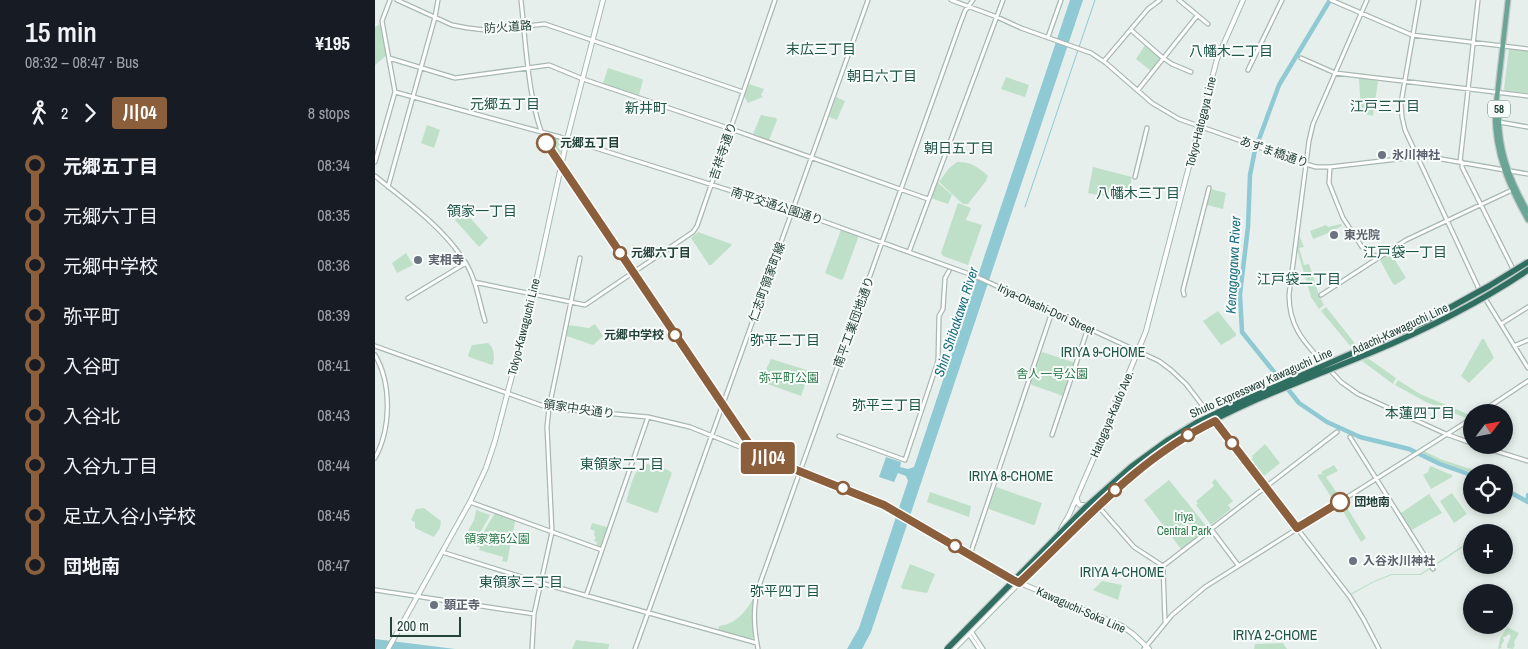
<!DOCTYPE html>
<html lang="en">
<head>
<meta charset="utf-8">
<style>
  body { margin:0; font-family:"Archivo Narrow","Noto Sans JP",sans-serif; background:#242831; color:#f1f3f6; height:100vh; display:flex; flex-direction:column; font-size:19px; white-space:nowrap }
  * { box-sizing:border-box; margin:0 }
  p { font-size:16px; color:#9ea1a6 }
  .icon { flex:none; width:28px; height:28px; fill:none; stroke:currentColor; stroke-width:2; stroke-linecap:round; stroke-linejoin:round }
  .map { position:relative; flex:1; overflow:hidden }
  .sheet { display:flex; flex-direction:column; background:#171b24; width:375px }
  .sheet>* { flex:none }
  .badge { padding:0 10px; border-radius:4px; font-size:18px; line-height:32px }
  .needle { width:32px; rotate:58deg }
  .buttons { position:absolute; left:1088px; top:404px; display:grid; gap:10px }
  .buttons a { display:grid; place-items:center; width:50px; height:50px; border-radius:50%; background:#171b24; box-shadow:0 2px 8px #0003; font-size:25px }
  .scale { position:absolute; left:15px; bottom:12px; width:71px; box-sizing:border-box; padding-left:5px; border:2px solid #24423a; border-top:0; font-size:14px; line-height:18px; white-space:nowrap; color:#24423a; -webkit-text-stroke:4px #f7fbf9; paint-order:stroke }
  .map>.badge { position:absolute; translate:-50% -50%; box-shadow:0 0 0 2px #fff }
  .legs { display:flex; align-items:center; gap:8px; height:55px; padding:0 25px; font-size:16px }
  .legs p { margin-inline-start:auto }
  .summary { display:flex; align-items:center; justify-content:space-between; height:85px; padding:0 25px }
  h1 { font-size:28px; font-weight:600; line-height:38px }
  ul { padding:0 25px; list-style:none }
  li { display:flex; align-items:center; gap:18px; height:50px; font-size:19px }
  li i { display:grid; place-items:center; width:8px; height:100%; margin:0 6px; background:currentColor }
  li i::after { content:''; width:12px; height:12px; margin:-6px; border:4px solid; border-radius:50%; background:#171b24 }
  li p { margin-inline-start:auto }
  li:first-child i { background:linear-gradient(#0000 50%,currentColor 0) }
  li:last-child i { background:linear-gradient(currentColor 50%,#0000 0) }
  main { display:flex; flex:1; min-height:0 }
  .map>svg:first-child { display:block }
</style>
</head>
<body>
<main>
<section class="sheet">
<div class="summary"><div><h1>15 min</h1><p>08:32 – 08:47 · Bus</p></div><b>¥195</b></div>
<div class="legs"><svg class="icon" aria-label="walk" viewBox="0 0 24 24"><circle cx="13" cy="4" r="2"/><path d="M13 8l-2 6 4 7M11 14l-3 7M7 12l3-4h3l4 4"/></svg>2<svg class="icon" aria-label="forward" viewBox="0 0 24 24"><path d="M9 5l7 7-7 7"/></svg><b class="badge" style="background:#8b5e3c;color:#fff">川04</b><p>8 stops</p></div>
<ul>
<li><i style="color:#8b5e3c"></i><b>元郷五丁目</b><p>08:34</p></li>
<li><i style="color:#8b5e3c"></i><span>元郷六丁目</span><p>08:35</p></li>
<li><i style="color:#8b5e3c"></i><span>元郷中学校</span><p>08:36</p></li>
<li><i style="color:#8b5e3c"></i><span>弥平町</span><p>08:39</p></li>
<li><i style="color:#8b5e3c"></i><span>入谷町</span><p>08:41</p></li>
<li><i style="color:#8b5e3c"></i><span>入谷北</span><p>08:43</p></li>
<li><i style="color:#8b5e3c"></i><span>入谷九丁目</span><p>08:44</p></li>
<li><i style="color:#8b5e3c"></i><span>足立入谷小学校</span><p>08:45</p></li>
<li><i style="color:#8b5e3c"></i><b>団地南</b><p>08:47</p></li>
</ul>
</section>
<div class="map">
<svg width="1153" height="649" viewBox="0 0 1153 649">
  <rect width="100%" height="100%" fill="#e6efeb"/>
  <path fill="#bfe0c8" d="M5,24L6,25L12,55L0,65V27Z
    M770,45L786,58L776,71L761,59Z
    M1134,49L1153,51V93L1131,91L1129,89Z
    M233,68L267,79L268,80L264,95L229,85L228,83Z
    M631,77L654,85L650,97L626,89Z
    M984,78L1003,81L998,116L986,113Z
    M374,84L389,89L386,95L388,97L373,103L369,96Z
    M461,97L470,101L462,120L454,117Z
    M386,115L401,118L402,120L394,140L378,134Z
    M52,125L65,130L59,148L46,143Z
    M173,135L188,140L185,155H180L171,139Z
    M582,162C594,161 604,167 613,176L611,181L593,204H588L564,182L574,168Z
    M718,167L757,177L752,200L713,193Z
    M562,182L577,195L573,204L556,198Z
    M836,189L851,193L848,209L832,205Z
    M583,203L596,208L591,220L607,225L593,265L568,256L566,253Z
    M90,212L113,238L104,247L80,220Z
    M966,224L967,226L951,234L938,239L935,231L951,225L953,227Z
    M466,230L483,236V238L468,279L466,280L450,273Z
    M323,232L356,244L357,245L336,265H334L316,238Z
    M924,235L929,247L924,248L929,265L934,264L944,295L949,305L944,309L936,297L922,249Z
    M1015,252L1031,278L1020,285L1018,284L1005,260Z
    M31,253L38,265L22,273L17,263Z
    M951,307L982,346L977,348L946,311Z
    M843,311L861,334V336L846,345L828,321Z
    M220,324L228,336L218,345L192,336L191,334L193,325L214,328Z
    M1107,339H1109L1119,358L1094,383L1086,376Z
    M113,343C119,347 120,357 118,364L117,365L94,357L93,355L97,345Z
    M667,352L698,362L699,364L688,396L657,385L655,381Z
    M396,359L435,371L426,396L387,382L386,380Z
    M992,359H994L1021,378L1018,384L987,361Z
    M1023,380L1045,394L1095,415L1091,418L1051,402L1020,385Z
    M890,444L905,463L889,476L876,459L878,458L877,456Z
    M1049,451L1065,459L1105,472C1085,473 1065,462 1047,454Z
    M272,464L293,470L297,473L283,512L281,513L251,502C255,491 258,466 272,464Z
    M959,465L963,471L951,477L964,496L958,500L942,475L945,474L948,475L946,472Z
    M1055,466L1077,475V477L1056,489L1048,475L1053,472Z
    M840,479L858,501L853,505L856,509L836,525L821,505L823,504L821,501L839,486L837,482Z
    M794,480L833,528L808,549H806L769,500Z
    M621,487L667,503L660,524L658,525L614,509L613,507L619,488Z
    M555,492L596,506L594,517L552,502Z
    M1077,493L1092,514L1079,523L1065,501Z
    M1054,494L1067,513L1035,531L1025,514L1026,513Z
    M969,503L991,538L986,542L965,506Z
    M49,508L66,521L65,528L59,537L40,528V522L36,520L41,509Z
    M101,510L115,515L99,544L89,538L99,520Z
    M120,513L139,520L140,522L132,562L127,561L128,557L104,550L105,547L100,546Z
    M217,523L232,527L233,529L226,547L221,546L222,542L219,541L221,537L219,536L220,531L215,529Z
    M1096,540V542L1046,575H1017L997,583L976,595L975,594L997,582L1016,574H1045Z
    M535,564L560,574L552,593L528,589L526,587Z
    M727,581L747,585L743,600L718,590Z
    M378,599H379L378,638L374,639L343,631L344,626C360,624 370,613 378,599Z
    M1132,627L1144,633L1139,642L1140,645L1138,649L1132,648V645L1136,636L1134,634L1130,637L1128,636L1129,641L1126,646L1127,648L1123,649L1125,639Z
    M201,640L234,644V646L233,649H197Z
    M908,643L912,649H879L880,644Z"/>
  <path fill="#8ec9d4" d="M695,0H708L496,632L487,649H472L484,628L533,481L531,476L523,473L519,482L504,477L511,457L526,462L525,467L533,469L539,467Z
    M0,639L80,649H0Z"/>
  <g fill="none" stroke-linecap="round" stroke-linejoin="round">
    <path stroke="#8ec9d4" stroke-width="1" d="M704,47L720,0
      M650,207L703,50"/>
    <path stroke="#8ec9d4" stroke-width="4.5" d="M955,0L904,85L880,150L875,175L873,227L865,294L867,332L924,403L952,422L985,437L1034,449L1065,464L1096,475
      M1129,489L1153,502
      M1153,495V498"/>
    <g stroke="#a8b8b2" stroke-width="5.5">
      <path id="tertiary" d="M22,0L77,25L93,28L110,30L170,24L368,92
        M146,0C151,44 153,104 171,144C175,152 181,159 186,166
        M576,0L622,17L646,28L716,53L731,63L777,103L804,119L931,164L941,167H955L1049,156L1153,174
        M804,0L833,24
        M956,0L1037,35L1153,49
        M1044,0L1026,103L1027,117L1030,130L1103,287L1153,368
        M756,30L788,58L797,64L816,72
        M673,37L686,0
        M14,58L80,78L174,65L208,79L356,129L553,199
        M926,58L960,73L1153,96
        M729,61L773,9L785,0
        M873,70L907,0
        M763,90L822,16
        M20,92L192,139L417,210L600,276L784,361L796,370L811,384L975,597L989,620L1004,649
        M1124,122L1153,127
        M0,162L20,92L7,21L15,0
        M1085,162L1103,0
        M1087,162V167L1138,269
        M955,167L954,183L968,218L987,247L1003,258
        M0,176C32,202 68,227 90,262C101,278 104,302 110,321
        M760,177L772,128
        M13,187L60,17L63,0
        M534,252L628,0
        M99,282L210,305L318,232L322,226L400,0
        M809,295L808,290L834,188
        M946,295L1031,240L1137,190
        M33,298L91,263
        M1126,324L1153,307
        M0,346L174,408L273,417L315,427L380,453
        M1139,346L1153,340
        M0,355C17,384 16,429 0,458
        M950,365C929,342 914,327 914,295L934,141L938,124L992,0
        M954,369L966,382L983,394L1071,434L1096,443
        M1106,412L1153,381
        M677,435L713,328
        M464,436L530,460L563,361L564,316L568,309L570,278L574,271
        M975,437L1058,569
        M1101,445L1153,461
        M95,502L227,550
        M723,506L759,547L788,566
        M836,529L863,565
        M67,552L166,583L382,643
        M595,555L677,312
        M0,590L159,614
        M211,596L273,417
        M790,622L788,566L962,432
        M596,631L608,649
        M593,633L604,649
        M157,649L159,614L177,532L172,427L174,408L205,258
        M260,649L493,0
        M383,649C379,629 377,606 384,586L585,24L590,11L598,0
        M769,649L797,615L830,587L1096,419"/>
    </g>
    <g stroke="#a4bbb3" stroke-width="6">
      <path id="secondary" d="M186,166L381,454L509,505L638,580L747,626L758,634L774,649
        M702,499L703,503L705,505H711
        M686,529L694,515L724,446L771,331L842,59L868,0
        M13,649L95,502L111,468L120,441L159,291L192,139L228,0
        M579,649L657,570"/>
    </g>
    <g stroke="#c2cac8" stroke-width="7">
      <path id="primary" d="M1133,0L1120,114C1120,154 1134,186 1153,220
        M1124,108C1122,147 1134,179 1153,212"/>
    </g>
    <g stroke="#c2cac8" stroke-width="8">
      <path id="motorway" d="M1148,270L1153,266"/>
    </g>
    <use href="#tertiary" stroke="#fff" stroke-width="3"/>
    <use href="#secondary" stroke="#fff" stroke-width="4"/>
    <use href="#primary" stroke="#6aa596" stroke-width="4.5"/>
    <use href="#motorway" stroke="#2f6f62" stroke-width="5.5"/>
    <g stroke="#c2cac8" stroke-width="8" stroke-linecap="butt">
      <path id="motorway-bridge" d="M655,571C705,522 753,467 815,433C872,400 935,378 995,353C1050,330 1104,303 1153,270
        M572,649L711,507L756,467L793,440L821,423L858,405L1049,322L1114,286L1153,262"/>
    </g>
    <use href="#motorway-bridge" stroke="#2f6f62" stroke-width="5.5"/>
  </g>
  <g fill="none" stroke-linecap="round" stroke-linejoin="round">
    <g stroke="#fff" stroke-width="11">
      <path id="line-1" d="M171,143L381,454L509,505L638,580L644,583C706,525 762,458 840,421L922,528L965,502"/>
    </g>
    <use href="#line-1" stroke="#8b5e3c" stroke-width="8"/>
  </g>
  <g fill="#fff" stroke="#8b5e3c" stroke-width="2.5">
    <circle cx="171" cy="143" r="9"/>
    <circle cx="245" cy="253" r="6"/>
    <circle cx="300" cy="335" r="6"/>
    <circle cx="813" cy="435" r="6"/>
    <circle cx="857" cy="443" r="6"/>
    <circle cx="468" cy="488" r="6"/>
    <circle cx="740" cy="490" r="6"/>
    <circle cx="965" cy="502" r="9"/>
    <circle cx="580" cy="546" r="6"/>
  </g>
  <g fill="#6b7280" stroke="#f7fbf9" stroke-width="2">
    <circle cx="1007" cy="155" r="5"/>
    <circle cx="959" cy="235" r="5"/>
    <circle cx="43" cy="260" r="5"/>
    <circle cx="978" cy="561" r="5"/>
    <circle cx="59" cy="605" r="5"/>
  </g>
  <g text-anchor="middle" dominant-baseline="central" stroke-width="4" stroke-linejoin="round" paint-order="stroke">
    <rect fill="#f7fbf9" stroke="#637a73" stroke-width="1" x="1113" y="100.5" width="22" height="17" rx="4"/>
    <g font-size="11" font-weight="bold" fill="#24423a">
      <text x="1124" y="109">58</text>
    </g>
    <g font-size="12" fill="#24423a" stroke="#f7fbf9">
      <text transform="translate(133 27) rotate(-4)">防火道路</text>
      <text transform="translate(826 122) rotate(-76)">Tokyo-Hatogaya Line</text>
      <text transform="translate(348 151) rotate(-71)">吉祥寺通り</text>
      <text transform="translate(899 152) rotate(19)">あずま橋通り</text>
      <text transform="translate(402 206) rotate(18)">南平交通公園通り</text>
      <text transform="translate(392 282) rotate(-70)">仁志町領家町線</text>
      <text transform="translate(671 309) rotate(25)">Iriya-Ohashi-Dori Street</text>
      <text transform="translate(479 322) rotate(-70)">南平工業団地通り</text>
      <text transform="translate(149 327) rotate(-76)">Tokyo-Kawaguchi Line</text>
      <text transform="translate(1025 329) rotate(-25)">Adachi-Kawaguchi Line</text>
      <text transform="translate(886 383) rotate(-24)">Shuto Expressway Kawaguchi Line</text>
      <text transform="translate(204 409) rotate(8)">領家中央通り</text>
      <text transform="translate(737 414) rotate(-67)">Hatogaya-Kaido Ave.</text>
      <text transform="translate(706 610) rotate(24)">Kawaguchi-Soka Line</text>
    </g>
    <g font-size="12" font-weight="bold" fill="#24423a" stroke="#f7fbf9" text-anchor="start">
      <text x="185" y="143">元郷五丁目</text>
      <text x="256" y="253">元郷六丁目</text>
      <text x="289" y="335" text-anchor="end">元郷中学校</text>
      <text x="979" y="502">団地南</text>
    </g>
    <g font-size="12" font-weight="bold" fill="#5b616d" stroke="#f7fbf9" text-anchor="start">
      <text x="1017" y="155">氷川神社</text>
      <text x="969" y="235">東光院</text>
      <text x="53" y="260">実相寺</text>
      <text x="988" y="561">入谷氷川神社</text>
      <text x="69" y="605">顕正寺</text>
    </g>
    <g font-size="12" fill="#2d7a4b" stroke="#f7fbf9">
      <text x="677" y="374">舎人一号公園</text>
      <text x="414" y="378">弥平町公園</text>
      <text x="809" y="517">Iriya<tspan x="809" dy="14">Central Park</tspan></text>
      <text x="122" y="539">領家第5公園</text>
    </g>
    <g font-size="14" fill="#1f5548" stroke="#f7fbf9">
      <text x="446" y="49">末広三丁目</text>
      <text x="856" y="51">八幡木二丁目</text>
      <text x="507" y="76">朝日六丁目</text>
      <text x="130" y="104">元郷五丁目</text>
      <text x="1010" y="106">江戸三丁目</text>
      <text x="271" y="108">新井町</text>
      <text x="584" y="148">朝日五丁目</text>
      <text x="763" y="193">八幡木三丁目</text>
      <text x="107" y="211">領家一丁目</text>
      <text x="1030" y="252">江戸袋一丁目</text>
      <text x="924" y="279">江戸袋二丁目</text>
      <text x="410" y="340">弥平二丁目</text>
      <text x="728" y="352">IRIYA 9-CHOME</text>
      <text x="512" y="405">弥平三丁目</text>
      <text x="1045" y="413">本蓮四丁目</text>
      <text x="247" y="464">東領家二丁目</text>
      <text x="636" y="476">IRIYA 8-CHOME</text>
      <text x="747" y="572">IRIYA 4-CHOME</text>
      <text x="146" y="582">東領家三丁目</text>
      <text x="410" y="591">弥平四丁目</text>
      <text x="900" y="635">IRIYA 2-CHOME</text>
    </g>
    <g font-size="14" font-style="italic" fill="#1c6f80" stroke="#f7fbf9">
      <text transform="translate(858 265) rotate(-87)">Kenagagawa River</text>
      <text transform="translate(581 322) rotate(-72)">Shin Shibakawa River</text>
    </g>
  </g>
</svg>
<div class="buttons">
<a><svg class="needle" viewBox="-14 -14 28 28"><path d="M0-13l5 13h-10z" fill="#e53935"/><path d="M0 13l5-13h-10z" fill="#9ea1a6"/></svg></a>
<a><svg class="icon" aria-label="locate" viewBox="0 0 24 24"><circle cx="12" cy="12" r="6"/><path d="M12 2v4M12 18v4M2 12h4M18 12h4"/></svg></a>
<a>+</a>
<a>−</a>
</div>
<div class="scale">200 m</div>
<b class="badge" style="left:393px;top:458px;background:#8b5e3c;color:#fff">川04</b>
</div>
</main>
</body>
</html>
